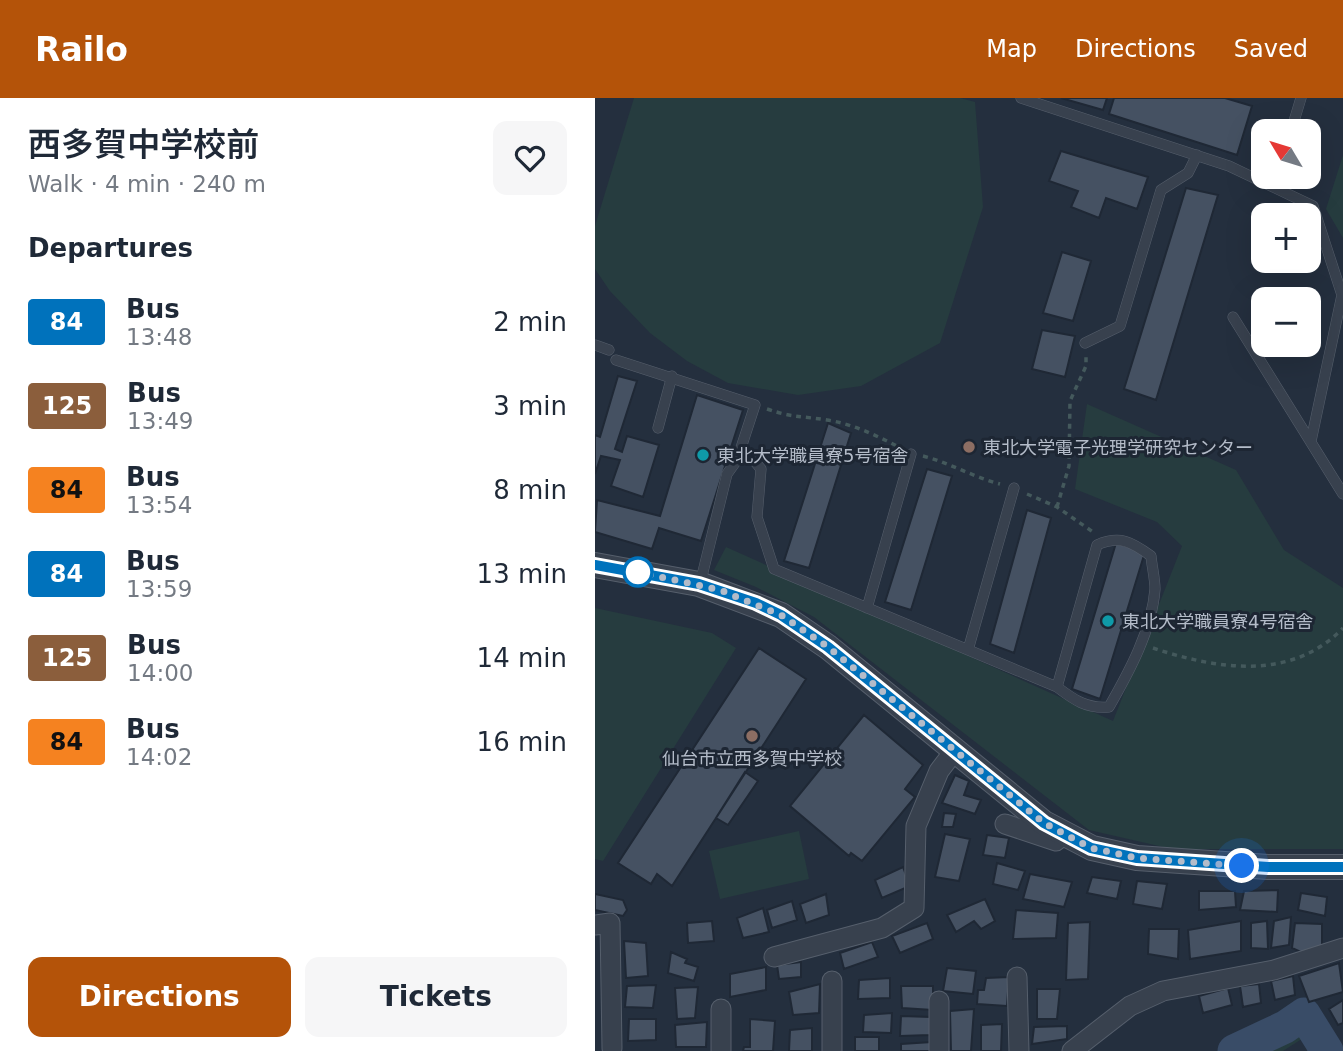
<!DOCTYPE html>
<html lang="en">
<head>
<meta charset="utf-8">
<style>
  body { margin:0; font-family:"DejaVu Sans","Noto Sans JP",sans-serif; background:#f6f6f7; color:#1f2937; height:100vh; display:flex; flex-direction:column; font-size:26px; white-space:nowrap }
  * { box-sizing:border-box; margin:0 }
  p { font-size:23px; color:#747a83 }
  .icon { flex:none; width:38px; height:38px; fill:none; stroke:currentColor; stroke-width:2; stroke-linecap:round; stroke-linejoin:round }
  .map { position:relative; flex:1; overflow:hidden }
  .details { display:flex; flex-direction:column; background:#fff; width:595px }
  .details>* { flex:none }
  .badge { padding:0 14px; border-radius:5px; font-size:24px; line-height:46px }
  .needle { width:46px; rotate:308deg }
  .fabs { position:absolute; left:656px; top:21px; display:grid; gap:14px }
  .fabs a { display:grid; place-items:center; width:70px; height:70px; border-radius:14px; background:#fff; box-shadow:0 7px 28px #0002; font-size:35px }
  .you { position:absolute; width:35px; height:35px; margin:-18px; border:5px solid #fff; border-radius:50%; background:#1a73e8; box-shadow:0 0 0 10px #1a73e833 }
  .map>.badge { position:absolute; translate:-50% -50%; box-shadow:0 0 0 4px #fff }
  h2 { padding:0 28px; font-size:26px; line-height:63px }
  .round { display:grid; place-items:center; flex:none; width:74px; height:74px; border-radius:14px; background:#f6f6f7 }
  .summary { display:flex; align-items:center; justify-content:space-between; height:119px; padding:0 28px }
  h1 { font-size:33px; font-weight:600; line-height:52px }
  .action { display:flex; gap:14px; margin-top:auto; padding:14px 28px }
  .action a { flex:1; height:80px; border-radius:14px; background:#b45309; color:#fff; font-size:28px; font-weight:600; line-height:80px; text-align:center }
  .action a+a { background:#f6f6f7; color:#1f2937 }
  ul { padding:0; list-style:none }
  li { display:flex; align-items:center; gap:21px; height:84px; padding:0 28px }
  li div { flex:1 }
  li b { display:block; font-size:26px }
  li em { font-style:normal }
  li .badge { min-width:77px; font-weight:700; text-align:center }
  header { display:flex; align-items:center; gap:42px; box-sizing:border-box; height:98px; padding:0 35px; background:#b45309; color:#fff }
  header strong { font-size:33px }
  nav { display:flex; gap:38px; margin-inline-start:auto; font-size:24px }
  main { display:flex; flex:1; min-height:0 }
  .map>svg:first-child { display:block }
</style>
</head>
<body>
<header>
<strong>Railo</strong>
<nav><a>Map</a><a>Directions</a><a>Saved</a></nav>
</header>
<main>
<section class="details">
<div class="summary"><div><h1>西多賀中学校前</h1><p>Walk · 4 min · 240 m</p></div><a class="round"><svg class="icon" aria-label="heart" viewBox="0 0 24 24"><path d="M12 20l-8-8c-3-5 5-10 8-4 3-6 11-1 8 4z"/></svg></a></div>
<h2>Departures</h2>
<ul>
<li><span class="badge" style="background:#0072bc;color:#fff">84</span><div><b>Bus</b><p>13:48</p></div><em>2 min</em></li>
<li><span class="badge" style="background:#8b5e3c;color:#fff">125</span><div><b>Bus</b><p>13:49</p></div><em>3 min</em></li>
<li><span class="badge" style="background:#f58220;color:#111">84</span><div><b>Bus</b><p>13:54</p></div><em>8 min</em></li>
<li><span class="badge" style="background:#0072bc;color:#fff">84</span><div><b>Bus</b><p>13:59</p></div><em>13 min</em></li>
<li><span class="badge" style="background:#8b5e3c;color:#fff">125</span><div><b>Bus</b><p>14:00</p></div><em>14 min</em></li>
<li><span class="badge" style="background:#f58220;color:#111">84</span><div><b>Bus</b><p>14:02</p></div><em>16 min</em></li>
</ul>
<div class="action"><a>Directions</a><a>Tickets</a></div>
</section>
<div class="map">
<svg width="748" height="953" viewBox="0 0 748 953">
  <rect width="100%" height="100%" fill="#242f3e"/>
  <path fill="#263c3f" d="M39,0H365L380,4L388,109L345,245L266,288L203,297L133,285L92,263L55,235L15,193L0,171V128Z
    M748,57V140L731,111Z
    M492,306L641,372L689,452L748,490V751H577L494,732L219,519L161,489L119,472L131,449L518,623L587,448L562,424L480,391Z
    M0,510L117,535L141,550L8,763L0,761Z
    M204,733L214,781L125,801L114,753Z
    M706,924L713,937L688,953H655Z"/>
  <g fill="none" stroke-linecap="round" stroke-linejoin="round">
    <path stroke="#394c67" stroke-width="33" d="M639,953L690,929L709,916L732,953"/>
  </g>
  <path fill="#455162" stroke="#1f2835" stroke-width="2" d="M466,0H512L508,12Z
    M519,0H630L657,8L642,57L514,16Z
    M466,53L553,79L542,111L511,100L504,120L476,109L483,93L454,83Z
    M591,90L623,97L561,302L529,291Z
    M467,154L496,163L478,223L448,215Z
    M447,232L480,238L470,279L437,271Z
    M23,278L42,283L20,351L27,354L32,338L64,347L48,399L16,388L25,362L6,358L0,376V337L5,339Z
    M102,297L148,312L106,443L64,430L57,451L0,434L2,402L65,418Z
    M233,325L256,335L214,470L189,463Z
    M332,371L357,378L316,512L290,504Z
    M432,412L456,420L419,555L395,546Z
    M521,445L550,454L505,601L477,591Z
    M164,550L211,581L77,788L62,776L56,786L23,765Z
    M269,617L328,667L310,691L320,699L267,763L256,755L254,758L195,708Z
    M150,674L163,683L133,727L121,720Z
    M360,677L374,683L369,697L386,702L380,716L347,705Z
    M349,715L361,716L358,729H347Z
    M350,736L375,741L364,783L340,779Z
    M392,737L414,740L410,760L388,757Z
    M402,765L430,773L423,792L398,786Z
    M308,769L315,788L287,800L280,782Z
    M435,776L477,784L469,809L428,801Z
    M497,779L526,783L522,801L492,795Z
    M542,783L572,786L567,811L538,806Z
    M683,792L682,814L645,812L649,793Z
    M604,793H640L641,809L604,812Z
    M706,795L732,799L730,818L703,812Z
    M0,796L28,802L32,812L28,818L0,812Z
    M231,796L234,817L211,825L205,806Z
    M390,801L400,823L386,831L379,823L361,834L352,817Z
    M197,803L202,822L177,830L172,812Z
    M168,810L174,834L148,840L142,820Z
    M421,812L463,815L461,840L418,841Z
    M696,819L694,847L676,850L679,823Z
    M117,823L119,843L93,845L92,825Z
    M646,823V853L595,861L593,832Z
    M672,823L673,851L656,850V825Z
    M495,824L493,881L471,882L473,825Z
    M332,825L338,841L305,855L297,838Z
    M700,825L727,826V849L708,855L697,850Z
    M554,831H584L583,861L553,856Z
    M29,843L51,845L53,878L31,880Z
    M277,844L283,859L249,871L245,855Z
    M76,854L92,861L90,865L103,869L99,883L73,875Z
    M206,864V879L184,881L182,867Z
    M744,865L748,894L714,904L704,878Z
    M171,869V892L135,899V876Z
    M352,870L381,873L378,896L348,893Z
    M698,878L700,897L680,902L676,883Z
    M414,879L412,908L382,906L383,892H389L391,880Z
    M295,880V900L263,901L264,882Z
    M225,886L224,915L198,917L194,894Z
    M664,886L666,905L648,909L645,888Z
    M61,887L58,910L30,909L32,888Z
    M306,888H338V912L307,910Z
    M103,889L100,920L82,921L80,890Z
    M633,890L637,907L608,915L604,898Z
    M442,891H465L462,921H442Z
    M748,902V925L743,927L734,911Z
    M379,911L376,953H356L355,913Z
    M297,915L296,935L268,934L269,917Z
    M306,918L336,919L335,937L305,938Z
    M34,921H61V942L33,943Z
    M155,921L180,923L178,953H148L149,949H155Z
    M112,924L111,949H81L80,927Z
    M407,926L406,953H386V927Z
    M472,928V941L437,946L439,929Z
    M217,930V953H194L195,932Z
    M260,939H284V953H260Z
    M337,944V953H306V946Z"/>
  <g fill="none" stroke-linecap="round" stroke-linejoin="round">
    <g stroke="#565f6c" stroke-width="11">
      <path id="service" d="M426,0L634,68L718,108L747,197L716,343
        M696,33L706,0
        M678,89L681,79
        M638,219L748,396
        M490,245L525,228L566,92L593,75L602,57
        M0,247L14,252
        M21,262L160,307L142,362
        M63,330L77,278
        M105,486L132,376L142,362L157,360L166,371L162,419L179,471L462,589L502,447C525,437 537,444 556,458C557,469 560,481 560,491C557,532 534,574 514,609C492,611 479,602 462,589
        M272,510L316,356
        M373,552L419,390"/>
    </g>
    <g stroke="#565f6c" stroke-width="21">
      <path id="minor" d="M410,726L461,743L468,736
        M0,827L15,825L17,950
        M179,859L287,830L319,810L321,728L344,673L360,652
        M422,879L424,953
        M237,883V953
        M344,903V953
        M126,953V911
        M477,953L535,908L568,893L679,872L748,850"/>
    </g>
    <g stroke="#565f6c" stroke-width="26">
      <path id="tertiary" d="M0,467L104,486L186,517L233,549L449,725L497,750L542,760L673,769H748"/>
    </g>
    <path stroke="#44595c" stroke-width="3.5" stroke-dasharray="5 5" stroke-linecap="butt" d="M172,311C198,320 207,318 232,322C258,326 280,337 304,349
      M328,358C355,365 378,379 405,386
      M432,396L462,409L498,434
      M462,409L474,368L475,303L491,268V257
      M558,550C621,571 696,584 748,530"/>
    <use href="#service" stroke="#38414e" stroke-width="10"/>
    <use href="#minor" stroke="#38414e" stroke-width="19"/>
    <use href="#tertiary" stroke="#38414e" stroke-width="24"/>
  </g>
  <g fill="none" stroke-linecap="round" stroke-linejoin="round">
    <g stroke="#fff" stroke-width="16">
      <path id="line" d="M0,467L104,486L161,505L186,517L233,549L449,725L496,750L542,760L673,769H748"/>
    </g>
    <use href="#line" stroke="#0072bc" stroke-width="10"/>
    <path stroke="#b4bcc9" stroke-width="7" stroke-dasharray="0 12.6" d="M43,474L125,492L186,517L233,549L449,725L496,750L542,760L647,768"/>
  </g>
  <g fill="#8d6e63" stroke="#1d2633" stroke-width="2.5">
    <circle cx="374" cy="349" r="7"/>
    <circle cx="157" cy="638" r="7"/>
  </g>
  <g fill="#0f9aa8" stroke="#1d2633" stroke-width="2.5">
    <circle cx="108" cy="357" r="7"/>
    <circle cx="513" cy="523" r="7"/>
  </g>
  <circle fill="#fff" stroke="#0072bc" stroke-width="3.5" cx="43" cy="474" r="14"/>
  <g text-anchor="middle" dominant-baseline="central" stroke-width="6" stroke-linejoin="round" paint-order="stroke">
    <g font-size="18" fill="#b4bcc9" stroke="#1d2633" text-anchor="start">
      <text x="388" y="349">東北大学電子光理学研究センター</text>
      <text x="122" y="357">東北大学職員寮5号宿舎</text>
      <text x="527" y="523">東北大学職員寮4号宿舎</text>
      <text x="157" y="660" text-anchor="middle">仙台市立西多賀中学校</text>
    </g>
  </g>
</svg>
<div class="fabs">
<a><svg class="needle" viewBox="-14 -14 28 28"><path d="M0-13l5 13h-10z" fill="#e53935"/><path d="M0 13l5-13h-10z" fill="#747a83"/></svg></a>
<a>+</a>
<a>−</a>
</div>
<div class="you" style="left:647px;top:768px"></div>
</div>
</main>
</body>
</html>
